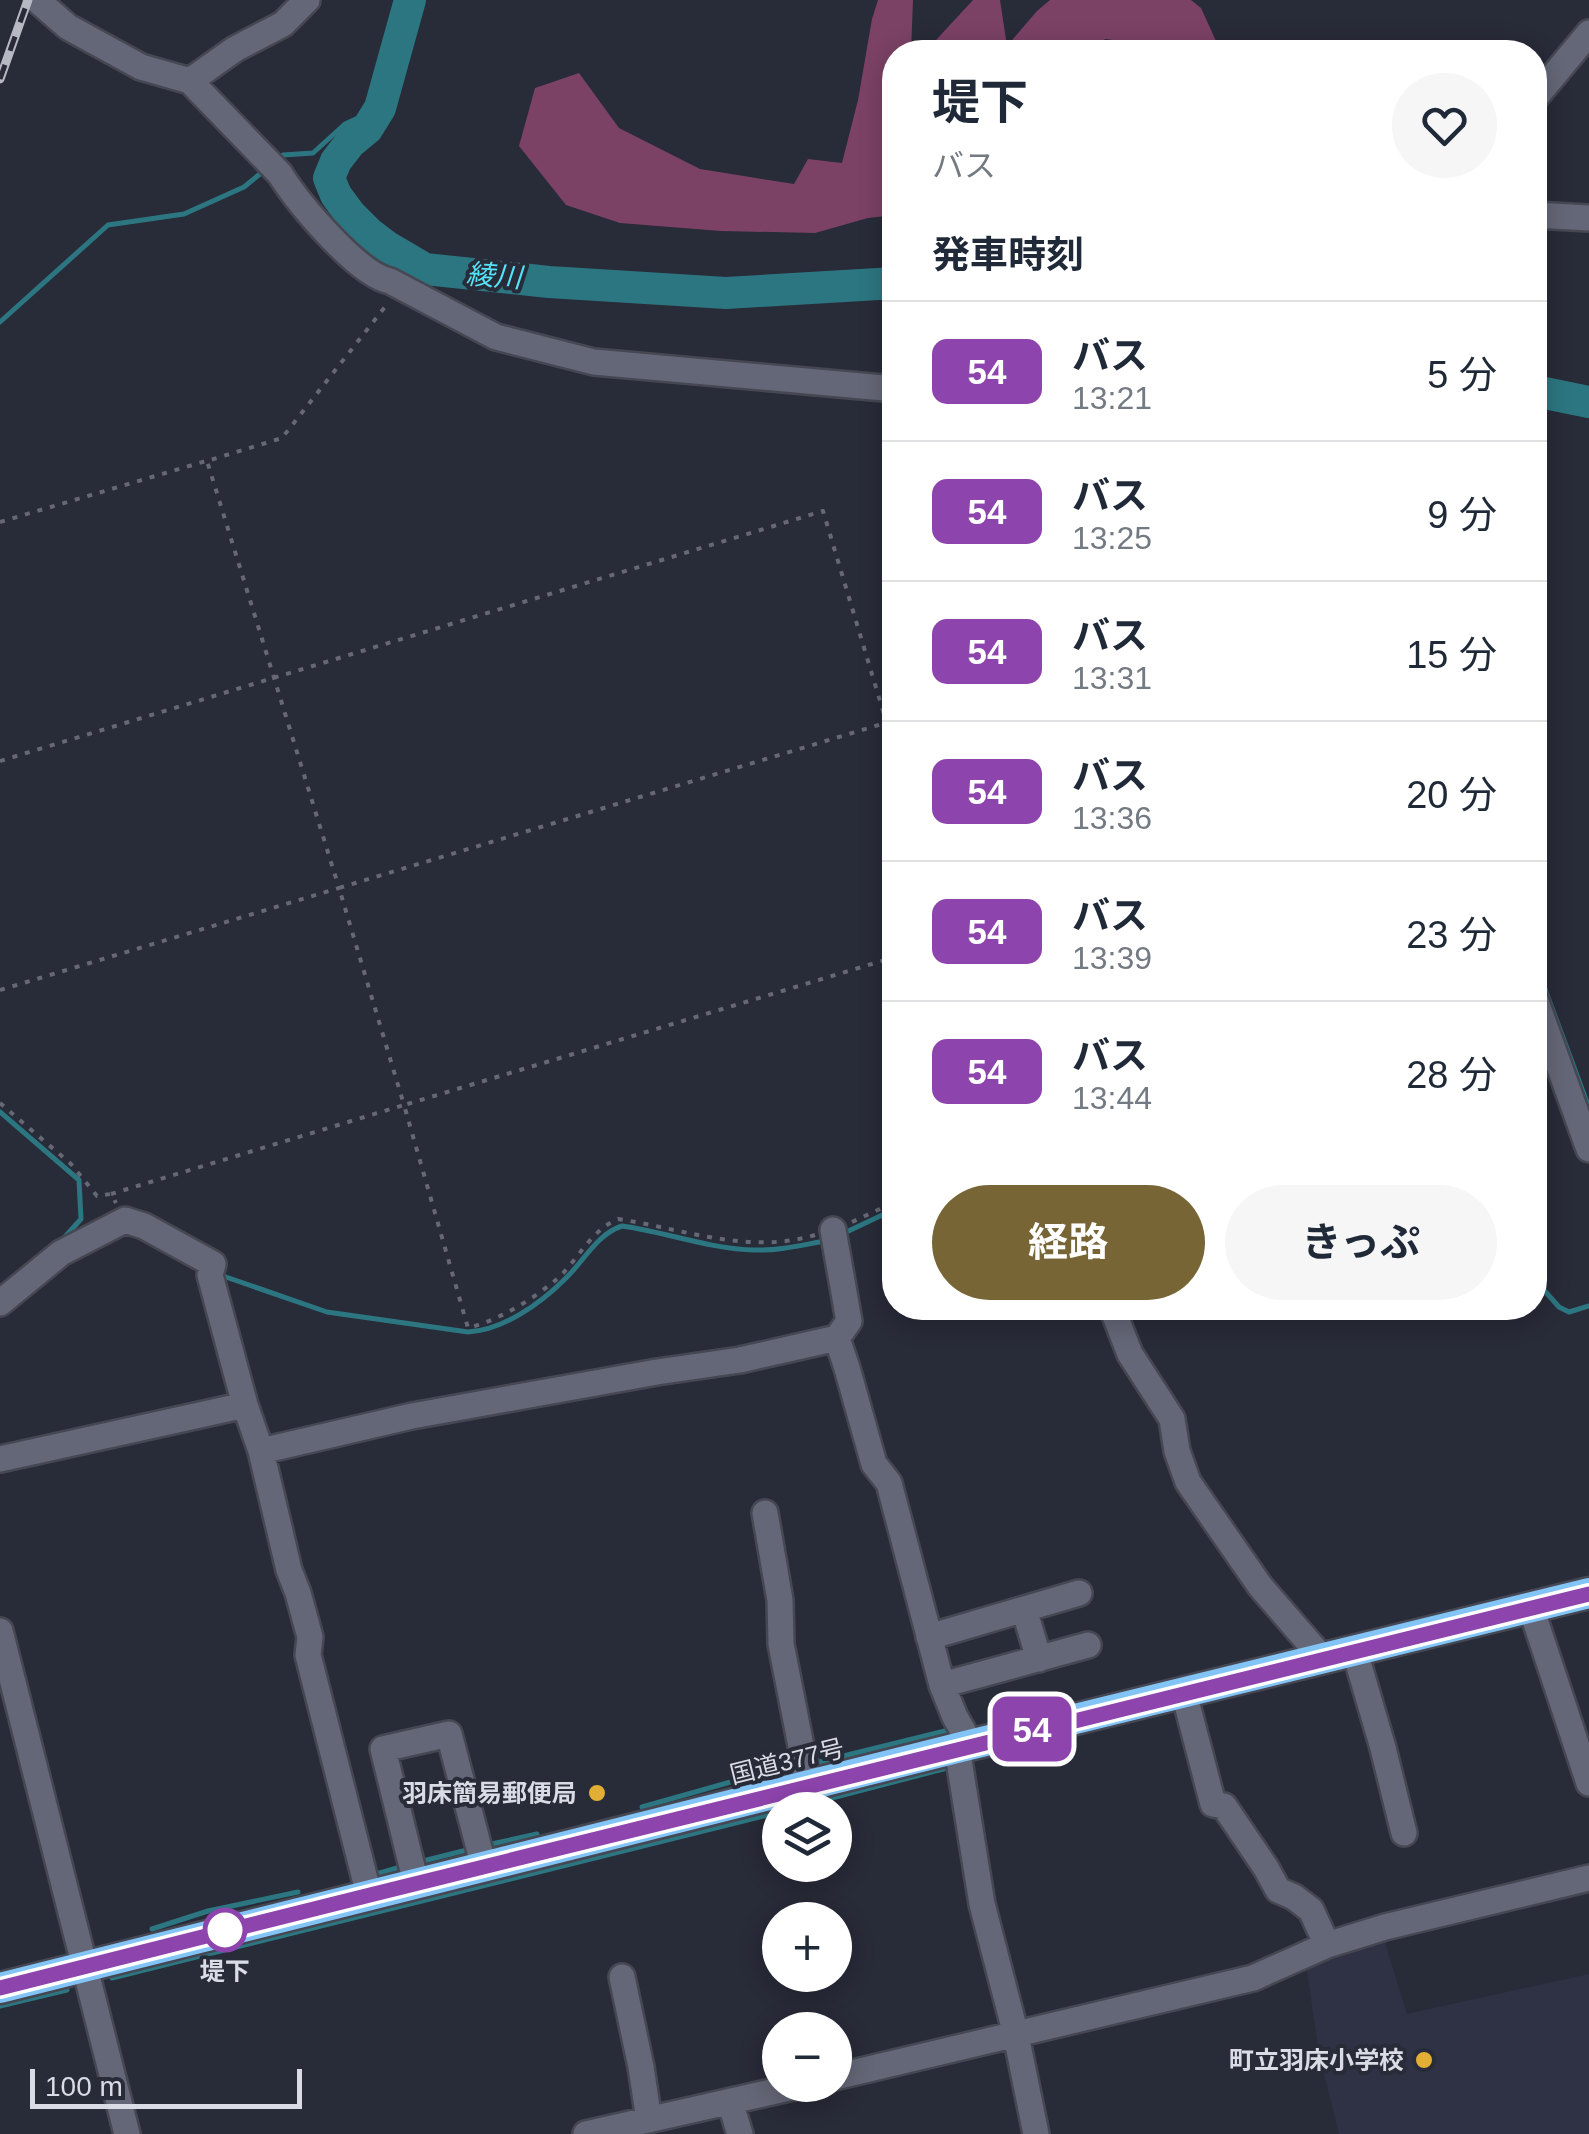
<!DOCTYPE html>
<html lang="ja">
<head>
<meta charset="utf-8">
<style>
  body { margin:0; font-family:Helvetica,"Noto Sans JP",sans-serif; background:#f6f6f7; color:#1f2937; height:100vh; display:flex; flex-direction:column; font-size:38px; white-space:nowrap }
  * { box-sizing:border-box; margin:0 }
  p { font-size:32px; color:#747a83 }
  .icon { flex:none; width:55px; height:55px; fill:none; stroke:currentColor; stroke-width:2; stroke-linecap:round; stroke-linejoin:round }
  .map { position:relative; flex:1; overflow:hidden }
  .sheet { position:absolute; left:882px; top:40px; width:665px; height:1280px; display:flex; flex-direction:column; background:#fff; border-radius:40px; box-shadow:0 5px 25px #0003 }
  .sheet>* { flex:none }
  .badge { padding:0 20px; border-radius:15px; font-size:35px; line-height:65px }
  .tools { position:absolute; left:762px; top:1792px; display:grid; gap:20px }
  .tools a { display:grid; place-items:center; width:90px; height:90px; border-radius:50%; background:#fff; box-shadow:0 5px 25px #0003; font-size:50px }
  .scale { position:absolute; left:30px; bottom:25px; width:272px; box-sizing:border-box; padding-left:10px; border:5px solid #dadce5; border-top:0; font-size:28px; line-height:35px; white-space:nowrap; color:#dadce5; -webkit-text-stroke:8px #282b38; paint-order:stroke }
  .map>.badge { position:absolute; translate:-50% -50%; box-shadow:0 0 0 5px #fff }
  h2 { padding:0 50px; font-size:38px; line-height:90px }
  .round { display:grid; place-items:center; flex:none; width:105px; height:105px; border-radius:52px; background:#f6f6f7 }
  .headline { display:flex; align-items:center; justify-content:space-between; height:170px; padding:0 50px }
  h1 { font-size:48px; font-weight:700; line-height:75px }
  .cta { display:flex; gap:20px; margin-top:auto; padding:20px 50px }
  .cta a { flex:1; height:115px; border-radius:60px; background:#776536; color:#fff; font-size:40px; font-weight:700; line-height:115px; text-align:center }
  .cta a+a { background:#f6f6f7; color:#1f2937 }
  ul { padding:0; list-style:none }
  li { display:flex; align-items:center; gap:30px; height:140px; padding:0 50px; border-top:2px solid #e0e1e3 }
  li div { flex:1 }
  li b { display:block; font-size:38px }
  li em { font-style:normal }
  li .badge { min-width:110px; font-weight:700; text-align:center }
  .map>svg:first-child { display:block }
</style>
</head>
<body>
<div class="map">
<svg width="1589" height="2134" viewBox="0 0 1589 2134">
  <rect width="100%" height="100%" fill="#282b38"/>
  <path fill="#2f3245" d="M1383,1936L1407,2014L1589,1974V2134H1339L1319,2054L1306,1964Z"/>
  <path fill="#7b4265" d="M878,0H913L911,52H895V215L868,218L815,233L721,231L620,223L566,205L519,146L535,88L579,73L619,128L700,169L794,184L808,159L842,163L858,100L872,19Z
    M973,0H1000L1007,46L1037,11L1050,0H1191L1201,8L1221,52H1200L1105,39L1093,52H925Z"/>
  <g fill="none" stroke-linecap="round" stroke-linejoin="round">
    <path stroke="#2c7681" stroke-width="5" d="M279,159L283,155L313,153L345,124L380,108
      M0,322L108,225L184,214L244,187L266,169
      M1535,962L1589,1108
      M0,1112L79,1180L81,1219L63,1239
      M840,1235L895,1209
      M220,1275L327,1312L468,1332C503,1330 540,1304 565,1279C584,1261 597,1234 622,1226C666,1232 710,1249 754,1250C778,1251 802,1245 825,1241
      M1535,1280L1559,1307L1569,1312L1589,1306
      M815,1763L953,1729
      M642,1807L741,1779L799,1767
      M786,1810L947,1768
      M487,1845L537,1834
      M419,1862L471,1849
      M373,1875L404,1866
      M152,1929L208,1911L298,1892
      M112,1978L780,1812
      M0,2006L67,1990"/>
    <path stroke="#2c7681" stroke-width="32" d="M410,0L380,108L367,129L350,143L336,161L329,178L336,195L350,214L369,233L386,246L425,269L549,282L726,293L895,283
      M1535,391L1589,402"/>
    <g stroke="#454752" stroke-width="30">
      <path id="minor" d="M37,0L68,27L141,67L190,81L280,174C298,203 358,275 390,281L496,337L594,362L895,389
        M190,81L235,49L283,24L307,0
        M1535,98L1589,33
        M1535,215L1589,218
        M1535,999L1589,1149
        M0,1303L61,1253L125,1220L144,1226L213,1264L210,1275L245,1405L261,1451L289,1570L298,1593L310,1637L308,1655L369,1895
        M1112,1308L1130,1354L1172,1419L1177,1451L1188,1482L1260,1586L1324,1660
        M837,1338L847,1368L874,1464L889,1483L942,1685L955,1717L971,1745
        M261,1451L412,1416L657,1372L740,1360L837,1338L849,1321L833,1230
        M0,1459L245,1405
        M765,1513L780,1600L781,1644L809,1787
        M1531,1608L1589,1783
        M1024,1609L1039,1659
        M0,1631L127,2134
        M929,1637L1079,1593
        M1355,1652L1383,1748L1404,1833
        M942,1685L1088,1645
        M1184,1693L1213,1804L1224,1806L1266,1868L1278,1890L1294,1897L1311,1910L1327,1945
        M957,1748L982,1904L1016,2035L1036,2134
        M416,1883L383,1749L449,1734L484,1867
        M622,1977L641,2067L649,2120
        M835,2077L1253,1978L1327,1945L1385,1927L1589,1878
        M730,2102L740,2134
        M586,2134L802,2085"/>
    </g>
    <g stroke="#454752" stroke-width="35">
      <path id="highway" d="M0,1988L957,1748L1589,1593"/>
    </g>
    <path stroke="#666975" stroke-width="4" stroke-dasharray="5 8" stroke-linecap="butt" d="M0,522L206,461
      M0,761L823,511L895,751
      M0,990L339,888L207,461L282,438L388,303
      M0,1103L71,1164L97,1196L111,1194L116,1203
      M111,1194L404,1105L339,888L895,720
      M852,1222L895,1202
      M815,1235C748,1255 684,1229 618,1219C591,1230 578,1260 557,1279C532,1300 499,1320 468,1328L404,1105L895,957"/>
    <use href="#minor" stroke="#646777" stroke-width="25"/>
    <use href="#highway" stroke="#83c4f7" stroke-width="30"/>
    <g stroke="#b6b8c2" stroke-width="9">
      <path id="rail" d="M0,79L28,0"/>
    </g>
    <use href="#rail" stroke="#282b38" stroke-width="5" stroke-dasharray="15" stroke-linecap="butt"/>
  </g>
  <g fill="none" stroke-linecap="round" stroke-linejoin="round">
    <g stroke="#fff" stroke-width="22">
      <path id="line" d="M0,1988C529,1854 1059,1724 1589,1594"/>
    </g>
    <use href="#line" stroke="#8e44ad" stroke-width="15"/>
  </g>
  <g fill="#e3ae34" stroke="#282b38" stroke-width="4">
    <circle cx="597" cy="1793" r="10"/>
    <circle cx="1424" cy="2060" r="10"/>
  </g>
  <circle fill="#fff" stroke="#8e44ad" stroke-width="5" cx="225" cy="1930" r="20"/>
  <g text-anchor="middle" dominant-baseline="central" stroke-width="8" stroke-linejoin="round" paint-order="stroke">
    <g font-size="25" fill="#dadce5" stroke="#282b38">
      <text transform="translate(787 1761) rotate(-14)">国道377号</text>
    </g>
    <g font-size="25" font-weight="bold" fill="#dadce5" stroke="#282b38" text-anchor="end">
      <text x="577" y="1793">羽床簡易郵便局</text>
      <text x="1404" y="2060">町立羽床小学校</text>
    </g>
    <g font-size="25" font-weight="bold" fill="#dadce5" stroke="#282b38">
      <text x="225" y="1971">堤下</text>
    </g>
    <g font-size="28" font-style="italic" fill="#56e2f7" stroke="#282b38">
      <text transform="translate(494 276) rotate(4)">綾川</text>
    </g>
  </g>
</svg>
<div class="tools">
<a><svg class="icon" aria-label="layers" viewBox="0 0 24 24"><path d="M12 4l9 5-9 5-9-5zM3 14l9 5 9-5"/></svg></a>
<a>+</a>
<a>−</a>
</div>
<div class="scale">100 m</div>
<b class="badge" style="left:1032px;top:1729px;background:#8e44ad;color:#fff">54</b>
<section class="sheet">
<div class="headline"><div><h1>堤下</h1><p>バス</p></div><a class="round"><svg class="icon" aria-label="heart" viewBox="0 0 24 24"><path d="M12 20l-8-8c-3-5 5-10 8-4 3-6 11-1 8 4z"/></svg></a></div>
<h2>発車時刻</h2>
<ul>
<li><span class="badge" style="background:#8e44ad;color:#fff">54</span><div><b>バス</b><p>13:21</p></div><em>5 分</em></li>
<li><span class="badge" style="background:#8e44ad;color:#fff">54</span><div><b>バス</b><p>13:25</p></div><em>9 分</em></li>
<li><span class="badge" style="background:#8e44ad;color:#fff">54</span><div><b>バス</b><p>13:31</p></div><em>15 分</em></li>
<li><span class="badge" style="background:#8e44ad;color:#fff">54</span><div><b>バス</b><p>13:36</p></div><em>20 分</em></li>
<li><span class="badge" style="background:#8e44ad;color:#fff">54</span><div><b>バス</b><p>13:39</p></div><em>23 分</em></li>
<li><span class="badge" style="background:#8e44ad;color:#fff">54</span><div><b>バス</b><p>13:44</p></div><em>28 分</em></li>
</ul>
<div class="cta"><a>経路</a><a>きっぷ</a></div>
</section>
</div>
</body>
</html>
